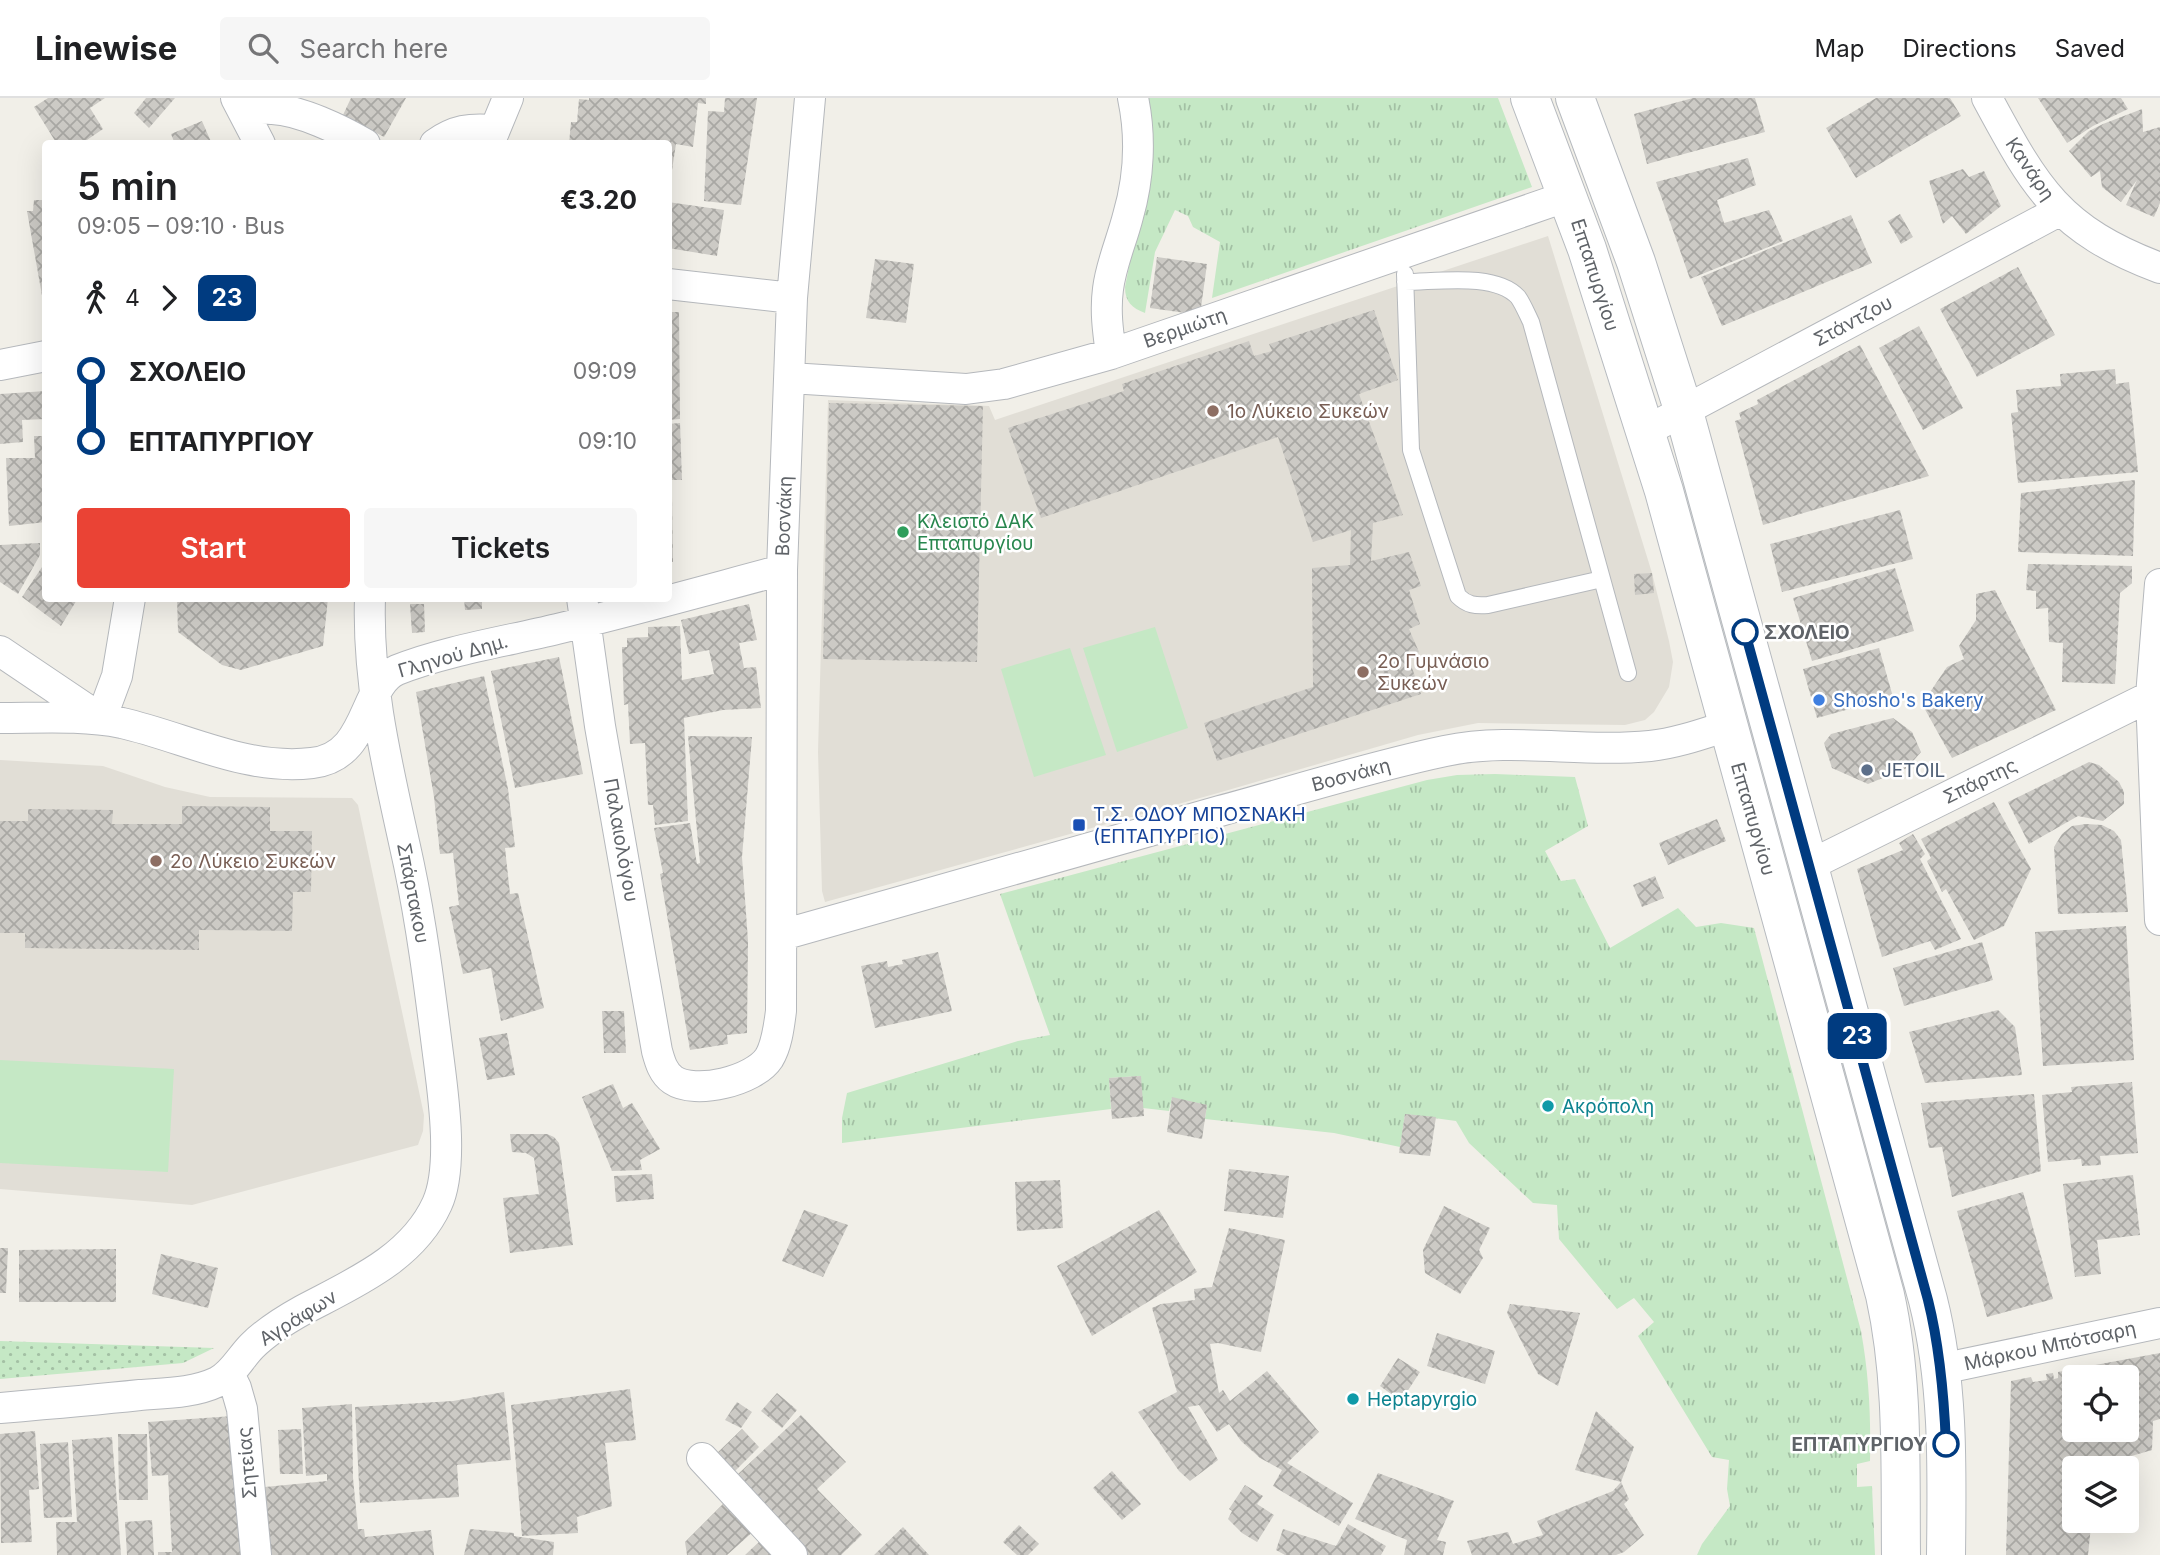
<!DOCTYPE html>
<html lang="en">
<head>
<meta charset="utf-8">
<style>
  body { margin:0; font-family:Inter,sans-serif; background:#f6f6f6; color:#202124; height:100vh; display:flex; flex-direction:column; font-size:26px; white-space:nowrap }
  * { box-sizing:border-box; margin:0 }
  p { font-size:23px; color:#757577 }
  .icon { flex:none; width:38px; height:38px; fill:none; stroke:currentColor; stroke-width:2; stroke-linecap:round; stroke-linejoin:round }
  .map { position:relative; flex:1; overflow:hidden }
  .details { position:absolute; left:42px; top:42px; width:630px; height:462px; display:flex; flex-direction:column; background:#fff; border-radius:7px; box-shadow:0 7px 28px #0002 }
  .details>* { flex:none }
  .badge { padding:0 14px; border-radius:10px; font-size:24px; line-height:46px }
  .buttons { position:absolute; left:2062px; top:1267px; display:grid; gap:14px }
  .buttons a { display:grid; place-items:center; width:77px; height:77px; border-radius:7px; background:#fff; box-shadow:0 7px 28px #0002; font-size:35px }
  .map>.badge { position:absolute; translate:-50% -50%; box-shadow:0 0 0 4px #fff }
  .legs { display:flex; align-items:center; gap:10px; height:77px; padding:0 35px; font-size:23px }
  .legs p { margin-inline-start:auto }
  .headline { display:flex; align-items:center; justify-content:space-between; height:119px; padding:0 35px }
  h1 { font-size:38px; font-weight:600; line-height:52px }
  .action { display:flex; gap:14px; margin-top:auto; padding:14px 35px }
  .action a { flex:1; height:80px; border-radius:7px; background:#ea4335; color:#fff; font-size:28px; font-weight:600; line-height:80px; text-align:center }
  .action a+a { background:#f6f6f6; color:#202124 }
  ul { padding:0 35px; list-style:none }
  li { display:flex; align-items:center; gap:24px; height:70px; font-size:26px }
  li i { display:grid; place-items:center; width:10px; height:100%; margin:0 9px; background:currentColor }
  li i::after { content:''; width:18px; height:18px; margin:-9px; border:5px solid; border-radius:50%; background:#fff }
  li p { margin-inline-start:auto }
  li:first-child i { background:linear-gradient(#0000 50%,currentColor 0) }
  li:last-child i { background:linear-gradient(currentColor 50%,#0000 0) }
  header { display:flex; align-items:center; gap:42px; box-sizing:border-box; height:98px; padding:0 35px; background:#fff; border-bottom:2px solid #e0e0e0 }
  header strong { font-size:33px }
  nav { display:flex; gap:38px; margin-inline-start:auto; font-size:24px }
  .search { width:490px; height:63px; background:#f6f6f6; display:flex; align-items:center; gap:18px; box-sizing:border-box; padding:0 24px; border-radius:7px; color:#757577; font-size:26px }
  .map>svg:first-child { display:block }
</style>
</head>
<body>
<header>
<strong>Linewise</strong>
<div class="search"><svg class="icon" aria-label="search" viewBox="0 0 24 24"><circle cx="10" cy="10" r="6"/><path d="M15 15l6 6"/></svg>Search here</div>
<nav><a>Map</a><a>Directions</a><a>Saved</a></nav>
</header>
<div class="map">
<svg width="2160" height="1457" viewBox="0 0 2160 1457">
  <defs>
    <pattern id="grass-tufts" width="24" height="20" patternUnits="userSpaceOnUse" patternTransform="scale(1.75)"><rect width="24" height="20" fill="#c5e8c5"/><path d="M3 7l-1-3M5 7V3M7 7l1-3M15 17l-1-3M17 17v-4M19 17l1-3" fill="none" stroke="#a3c0a4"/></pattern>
    <pattern id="park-dots" width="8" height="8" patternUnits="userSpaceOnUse" patternTransform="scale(1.75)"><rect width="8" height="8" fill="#c5e8c5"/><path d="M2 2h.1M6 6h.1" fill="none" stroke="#a3c0a4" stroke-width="1.8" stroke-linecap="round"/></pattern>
    <pattern id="building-cross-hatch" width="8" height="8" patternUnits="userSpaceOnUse" patternTransform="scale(1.75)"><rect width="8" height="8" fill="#cccac5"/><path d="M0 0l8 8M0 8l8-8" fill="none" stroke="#a9a8a4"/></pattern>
  </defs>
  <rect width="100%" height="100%" fill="#f1efe8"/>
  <path fill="#e1ded6" d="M1548,138L1652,475L1669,543L1673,564L1669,589L1654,614L1645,622L1625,627L1478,625L1418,637L1218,695L825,804L822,793L818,654L828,302L989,308L995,322Z
    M0,662L103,668L165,689L210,699L352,700L358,707L424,1017L423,1033L418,1047L192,1107L0,1091Z"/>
  <path fill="url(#grass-tufts)" d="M1147,0H1498L1532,89L1212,200L1220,144L1193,129L1188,118L1175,112L1155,154L1145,215C1132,210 1125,204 1125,189L1141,108Z
    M1495,676L1575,679L1588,728L1545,753L1561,783L1575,781L1610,850L1678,810L1696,829L1721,825L1754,830L1861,1233C1869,1277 1871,1319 1870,1363L1857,1366V1389L1872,1388L1875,1457H1697L1702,1446L1730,1408L1727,1391L1729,1362L1712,1359L1638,1238L1654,1224L1634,1200L1617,1211L1559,1141L1557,1107L1533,1105L1469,1045L1456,1023L1405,1016L1400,1049L1334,1035L1205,1021L1207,1007L1172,1000L1169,1013L1143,1010L1140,978L1109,980L1111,1011L842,1045V1020L847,995L1018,943L1050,937L1000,796L1427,682L1457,677Z"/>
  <path fill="url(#park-dots)" d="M0,1243L214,1250L183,1265L0,1281Z"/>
  <path fill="#c5e8c5" d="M1155,529L1188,630L1117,654L1083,550Z
    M1070,550L1106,657L1034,679L1001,571Z
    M0,962L174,971L168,1074L0,1065Z"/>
  <path fill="url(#building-cross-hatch)" fill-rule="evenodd" d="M48,0H105L90,10L103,31L81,46H57L34,9Z
    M146,0H175L149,30L134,15Z
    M351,0H406L384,39L343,17Z
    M589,0H706V6L698,5L693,49L676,46L670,85L668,46H569L571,24H577L579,1L589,2Z
    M725,0H757L741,107L704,103L708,13L724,14Z
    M1693,0H1755L1765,34L1647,66L1634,16Z
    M1876,0H1950L1961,18L1856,80L1826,30Z
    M2038,0H2121L2128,11L2093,28L2067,45Z
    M2142,11L2143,34L2160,29V105L2154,119L2126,107L2137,82L2121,104L2102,89L2100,73L2091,79L2069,53L2089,33L2103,26Z
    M202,23L212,46H175L171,36Z
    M1748,60L1756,87L1717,102L1724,125L1769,112L1783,143L1690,181L1656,84Z
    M1963,71L1969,79L1984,73L2001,108L1966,136L1952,118L1943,126L1929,83Z
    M34,102H46V220L27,113H33Z
    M668,104L724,112L717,158L668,150Z
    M1900,116L1913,139L1901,146L1888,123Z
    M1851,117L1872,165L1722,228L1701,179Z
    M1157,159L1207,166L1200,217L1150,210Z
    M875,161L914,166L906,225L866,220Z
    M2018,169L2055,237L1977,279L1940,211Z
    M1374,212L1398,282L1359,296L1403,417L1373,425L1371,463L1409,454L1421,488L1409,492L1420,526L1409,531L1419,554L1408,558L1421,596L1217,663L1204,625L1313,589L1312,470L1350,467L1351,432L1313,444L1278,339L1041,420L1008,330L1124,293L1122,286L1249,243L1254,258L1272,253L1269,246Z
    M668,214H679L680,321L668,322Z
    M1919,228L1963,310L1923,332L1879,250Z
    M1860,247L1929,378L1763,427L1735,323L1741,321L1739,315L1758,306L1757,302Z
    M2115,271L2116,286L2129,284L2138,374L2018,385L2011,315L2018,314L2016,292L2061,288L2060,276Z
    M46,293V321L22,322L23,344L0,346V296Z
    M829,305L983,308L977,564L823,561Z
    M680,325L682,382H668V326Z
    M34,338H46V424L9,428L6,360H35Z
    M2135,382L2133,458L2018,454L2021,395Z
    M668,398H672L673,464H668Z
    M1900,412L1913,461L1782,494L1770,446Z
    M40,445V457L18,496L0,484V447Z
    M46,463V500H78L61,528L22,499Z
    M2028,466L2132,468V485L2120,495L2115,586L2062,584L2063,545L2049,544L2048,510L2036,511V493L2026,492Z
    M1895,470L1914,533L1812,563L1793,500Z
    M1652,475L1654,495L1635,497L1634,476Z
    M1995,492L2056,612L1952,660L1922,606L1947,569L1964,561L1959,548L1976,522V496Z
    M177,500H328L323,548L241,572L222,567L178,534Z
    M464,500H482V511L465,512Z
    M410,506H424L425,534L412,535Z
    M749,506L757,542L739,545L744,570L756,569L761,610L723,612L684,620L688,723L655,727L653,707H648L645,645L630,646L628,606L624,607L622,549H627V540L648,539V529L680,528L682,582L714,576L709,552L689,556L681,522Z
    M1879,550L1893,599L1817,620L1803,571Z
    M559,559L583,676L515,690L491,573Z
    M484,578L508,691L515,749L505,750L510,796L518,795L544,910L501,923L491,870L463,876L449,809L459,807L453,755L440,756L434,699L416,594Z
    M1893,620L1912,634L1921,654L1907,670L1868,686L1832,670L1824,645L1831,636Z
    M688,638L752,639L742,759L748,843L747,935L727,937L728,946L690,952L660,776L663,775L654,730L690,725L697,766L700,765Z
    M2089,664L2099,667L2119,684L2124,694V706L2103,723L2078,718L2029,746L2008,704Z
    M1994,704L2031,771L2004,828L1974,842L1946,791L1942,794L1927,763L1931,760L1921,741Z
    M182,708L270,709V733H312L311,794H293L292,833L199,832V852L25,850V835H0V723H28V711L113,712L112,726H182Z
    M1717,721L1726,743L1668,767L1659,745Z
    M2086,726L2102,727L2114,733L2121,742L2128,814L2058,816L2054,749L2062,736L2072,728Z
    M1913,736L1925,756L1920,761L1961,841L1935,852L1930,843L1882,859L1857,771L1903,752L1899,745Z
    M1655,778L1664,800L1642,809L1633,787Z
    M2126,828L2134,962L2043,968L2035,834Z
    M1982,844L1993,882L1904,908L1893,870Z
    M938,854L952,913L875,930L861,868L887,863L888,869L903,866L902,862Z
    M1998,912L2015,929L2022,977L1925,985L1909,934Z
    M602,913H624L626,955H604Z
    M507,935L515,977L487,982L479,940Z
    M1141,978L1144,1018L1112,1021L1109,980Z
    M2132,984L2138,1055L2100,1058L2101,1067L2082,1068L2081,1061L2048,1064L2042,997L2072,994L2071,989Z
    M613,986L623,1010L632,1005L660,1051L640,1062L642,1072L612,1073L582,999Z
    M2034,996L2041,1073L1952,1099L1942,1049L1929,1050L1921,1005Z
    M1172,999L1207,1007L1202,1041L1167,1034Z
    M1405,1016L1436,1019L1430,1058L1399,1055Z
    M510,1036H547L554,1039L559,1045L573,1147L510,1155L503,1100L539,1096L534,1060L526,1055L512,1054Z
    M1229,1071L1289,1078L1283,1120L1224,1113Z
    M652,1076L654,1101L616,1104L614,1078Z
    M2133,1077L2140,1137L2097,1142L2101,1176L2075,1179L2063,1086Z
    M1060,1082L1063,1130L1017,1133L1015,1084Z
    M2023,1094L2053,1201L1987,1219L1957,1113Z
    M1444,1108L1490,1130L1479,1152L1483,1160L1460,1196L1425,1175L1423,1152Z
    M804,1112L848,1127L823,1179L782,1163Z
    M1159,1112L1197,1174L1092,1238L1057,1168Z
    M1229,1130L1285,1142L1261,1254L1218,1245L1210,1246L1219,1295L1223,1292L1230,1303L1267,1273L1319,1334L1287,1365L1353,1405L1339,1428L1273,1388L1282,1372L1260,1360L1241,1343L1229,1326L1217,1334L1199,1307L1188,1309L1218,1362L1190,1383L1179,1373L1138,1314L1177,1294L1152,1210L1161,1206L1195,1202L1194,1191L1212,1189Z
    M0,1150H8L6,1195H0Z
    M116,1151V1204H19V1152Z
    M161,1156L218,1170L208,1210L152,1196Z
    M1510,1206L1580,1215L1558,1288L1538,1276L1507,1215Z
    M1437,1235L1495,1253L1485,1286L1427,1268Z
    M2160,1255V1321L2153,1323L2152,1352L2104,1366V1370H2074V1423H2094L2091,1428L2088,1457H2006L2011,1283L2031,1279L2033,1284L2047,1282L2046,1276L2053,1275L2054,1281L2058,1280V1274L2073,1271L2075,1277H2080L2079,1270ZM2074,1279H2126V1332H2074Z
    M1398,1260L1420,1274L1401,1303L1380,1288Z
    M630,1291L636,1342L605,1345L612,1408L577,1419L578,1435L522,1438L511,1307Z
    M504,1294L511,1362L457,1367L459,1399L360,1405L355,1309L453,1303Z
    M777,1295L797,1312L782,1330L761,1313Z
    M737,1304L752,1314L741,1330L725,1322Z
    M352,1306L353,1380L358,1431H364L365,1439L431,1432L434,1457H271L265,1389L327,1383V1376L306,1378L302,1310Z
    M1596,1313L1634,1349L1621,1384L1629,1401L1624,1406L1644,1437L1624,1454L1616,1457H1472L1467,1443L1508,1434L1513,1446L1543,1437L1537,1423L1613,1393L1621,1384L1575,1372Z
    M801,1317L846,1364L817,1391L862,1437L841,1457H804L777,1429L782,1424L737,1377Z
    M233,1318L242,1457H158V1454H172L168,1377L152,1378L148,1324Z
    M301,1331L303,1376H280L278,1332Z
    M742,1331L759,1349L731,1377L713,1359Z
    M35,1333L39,1391L29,1392L32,1444L1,1445L0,1336Z
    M118,1336H147L148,1402H119Z
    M112,1339L121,1457H57L56,1424H77L72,1342Z
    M68,1344L72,1419L44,1420L40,1346Z
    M1112,1373L1141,1406L1122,1422L1093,1390Z
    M1378,1375L1454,1403L1437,1442L1446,1444L1443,1457H1404L1407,1442L1355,1421Z
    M1245,1387L1263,1398L1257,1406L1274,1417L1257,1444L1242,1435L1228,1421L1232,1413L1229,1411Z
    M727,1402L756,1431L727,1457H687L685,1444Z
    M152,1422L154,1457H127L125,1424Z
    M1348,1426L1386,1448L1381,1457H1285L1276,1452L1283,1431L1336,1448Z
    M1019,1427L1039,1446L1028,1457H1017L1003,1444Z
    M903,1429L929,1457H874Z
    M470,1431L514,1435V1438L554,1444L553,1457H464Z
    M761,1442L775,1457H745Z"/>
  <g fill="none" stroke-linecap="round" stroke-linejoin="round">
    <g stroke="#b5b8bc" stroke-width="18">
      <path id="lane" d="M1405,176L1411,352L1458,498C1467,507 1475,508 1488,507L1602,481
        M1405,184C1436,184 1495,174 1518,199C1523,206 1527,216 1531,224L1628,575"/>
    </g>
    <g stroke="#b5b8bc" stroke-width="32">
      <path id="street" d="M236,0L260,46
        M1987,0C2036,91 2059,132 2160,170
        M245,13C254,12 263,10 272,11C300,12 341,32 365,46
        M435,46C455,32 470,30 493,32
        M489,46L508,0
        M668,186L792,200
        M1111,256C1108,234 1105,213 1108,191C1111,166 1122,142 1128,118C1139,80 1141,38 1133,0
        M0,267L46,258
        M790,280L966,291L1004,286L1111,256L1568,98
        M1646,333L2059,113
        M2160,486L2151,598L2160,822
        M582,500L600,628L657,953C660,964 663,975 673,982C695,997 754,983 769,960C777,947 779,928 781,913L782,472L792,200L810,0
        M0,553L101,621L117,578L130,500
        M0,620C40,620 82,617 122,625C184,639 246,673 312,665C370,659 362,587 397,572C444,553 507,543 557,531C632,513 707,492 782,472
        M1810,767L2151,598
        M782,837C928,796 1073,754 1220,713C1294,693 1369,669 1445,653C1513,639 1581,655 1650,648C1677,645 1702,636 1727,628
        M1941,1271L2160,1225
        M229,1276L236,1290L242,1311L256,1457
        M0,1310C47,1306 93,1302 140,1297C165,1295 194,1295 217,1284C233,1276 240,1260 252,1248C266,1234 285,1222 303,1212C352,1186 412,1161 437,1106C454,1069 443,995 438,956C430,893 422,829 409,767C390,678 367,592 370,500
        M702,1360L792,1457"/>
    </g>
    <g stroke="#b6babf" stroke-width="40">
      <path id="secondary" d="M1530,0L1587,151L1664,393L1885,1197C1904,1283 1900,1370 1901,1457
        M1575,0L1636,164L1684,314L1928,1202C1949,1285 1947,1372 1946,1457"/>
    </g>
    <use href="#lane" stroke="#fff" stroke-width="16"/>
    <use href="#street" stroke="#fff" stroke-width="30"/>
    <use href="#secondary" stroke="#fff" stroke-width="38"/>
  </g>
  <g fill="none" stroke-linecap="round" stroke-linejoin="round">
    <g stroke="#fff" stroke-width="16">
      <path id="line-1" d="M1745,534L1928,1202C1940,1250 1944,1298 1946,1346"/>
    </g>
    <use href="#line-1" stroke="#003b80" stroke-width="10"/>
  </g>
  <g fill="#8d6e63" stroke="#fff" stroke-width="2.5">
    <circle cx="1213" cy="313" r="7"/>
    <circle cx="1363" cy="574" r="7"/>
    <circle cx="156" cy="763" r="7"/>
  </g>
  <circle fill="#2e9e5b" stroke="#fff" stroke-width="2.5" cx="903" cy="434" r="7"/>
  <g fill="#fff" stroke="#003b80" stroke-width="3.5">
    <circle cx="1745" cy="534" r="12"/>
    <circle cx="1946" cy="1346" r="12"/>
  </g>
  <circle fill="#3f7fe0" stroke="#fff" stroke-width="2.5" cx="1819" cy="602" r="7"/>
  <circle fill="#5c6f8a" stroke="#fff" stroke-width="2.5" cx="1867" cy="672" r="7"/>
  <rect fill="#1a4fb4" stroke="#fff" stroke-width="2.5" x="1072" y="720" width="14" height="14" rx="3.5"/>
  <g fill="#0f9aa8" stroke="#fff" stroke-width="2.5">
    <circle cx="1548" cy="1008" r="7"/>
    <circle cx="1353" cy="1301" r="7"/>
  </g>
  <g text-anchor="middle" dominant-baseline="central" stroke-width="5" stroke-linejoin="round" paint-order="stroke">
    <g font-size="19" fill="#5f6368" stroke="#fff">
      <text transform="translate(2030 71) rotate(56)">Κανάρη</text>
      <text transform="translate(1595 177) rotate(72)">Επταπυργίου</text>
      <text transform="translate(1853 223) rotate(-28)">Στάντζου</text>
      <text transform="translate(1185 230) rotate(-19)">Βερμιώτη</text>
      <text transform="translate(784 418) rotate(-88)">Βοσνάκη</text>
      <text transform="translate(453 558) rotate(-16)">Γληνού Δημ.</text>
      <text transform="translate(1351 677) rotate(-15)">Βοσνάκη</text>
      <text transform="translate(1980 683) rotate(-26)">Σπάρτης</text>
      <text transform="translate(1753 721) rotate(74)">Επταπυργίου</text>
      <text transform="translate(621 742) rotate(80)">Παλαιολόγου</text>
      <text transform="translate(413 795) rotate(79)">Σπάρτακου</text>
      <text transform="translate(298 1220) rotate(-32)">Αγράφων</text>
      <text transform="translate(2050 1248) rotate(-12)">Μάρκου Μπότσαρη</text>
      <text transform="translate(247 1365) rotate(-95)">Σητείας</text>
    </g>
    <g font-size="19" fill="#785e54" stroke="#fff" text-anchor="start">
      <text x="1227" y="313">1ο Λύκειο Συκεών</text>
      <text x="1377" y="563">2ο Γυμνάσιο<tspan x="1377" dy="22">Συκεών</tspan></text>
      <text x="170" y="763">2ο Λύκειο Συκεών</text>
    </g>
    <g font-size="19" fill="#27864d" stroke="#fff" text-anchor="start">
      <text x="917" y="423">Κλειστό ΔΑΚ<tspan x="917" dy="22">Επταπυργίου</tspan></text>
    </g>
    <g font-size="19" font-weight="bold" fill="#5f6368" stroke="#fff" text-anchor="start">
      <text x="1764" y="534">ΣΧΟΛΕΙΟ</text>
      <text x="1927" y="1346" text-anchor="end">ΕΠΤΑΠΥΡΓΙΟΥ</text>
    </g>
    <g font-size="19" fill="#366cbe" stroke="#fff" text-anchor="start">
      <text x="1833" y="602">Shosho's Bakery</text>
    </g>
    <g font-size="19" fill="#4e5e75" stroke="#fff" text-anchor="start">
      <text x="1881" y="672">JETOIL</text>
    </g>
    <g font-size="19" fill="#164399" stroke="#fff" text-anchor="start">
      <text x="1093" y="716">Τ.Σ. ΟΔΟΥ ΜΠΟΣΝΑΚΗ<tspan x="1093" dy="22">(ΕΠΤΑΠΥΡΓΙΟ)</tspan></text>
    </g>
    <g font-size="19" fill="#0d838f" stroke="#fff" text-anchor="start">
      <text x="1562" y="1008">Ακρόπολη</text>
      <text x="1367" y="1301">Heptapyrgio</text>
    </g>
  </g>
</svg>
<div class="buttons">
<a><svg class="icon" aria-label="locate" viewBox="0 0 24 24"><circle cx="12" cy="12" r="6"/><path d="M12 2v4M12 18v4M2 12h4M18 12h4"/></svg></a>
<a><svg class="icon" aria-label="layers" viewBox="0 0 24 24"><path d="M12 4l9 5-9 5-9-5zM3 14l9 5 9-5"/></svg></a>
</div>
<b class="badge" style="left:1857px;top:938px;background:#003b80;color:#fff">23</b>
<section class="details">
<div class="headline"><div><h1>5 min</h1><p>09:05 – 09:10 · Bus</p></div><b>€3.20</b></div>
<div class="legs"><svg class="icon" aria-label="walk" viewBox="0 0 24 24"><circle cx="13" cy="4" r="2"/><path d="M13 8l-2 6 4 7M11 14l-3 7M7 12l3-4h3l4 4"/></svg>4<svg class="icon" aria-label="forward" viewBox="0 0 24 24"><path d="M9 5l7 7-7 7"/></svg><b class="badge" style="background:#003b80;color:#fff">23</b></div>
<ul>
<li><i style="color:#003b80"></i><b>ΣΧΟΛΕΙΟ</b><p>09:09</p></li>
<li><i style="color:#003b80"></i><b>ΕΠΤΑΠΥΡΓΙΟΥ</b><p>09:10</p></li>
</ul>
<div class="action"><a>Start</a><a>Tickets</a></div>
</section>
</div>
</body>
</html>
